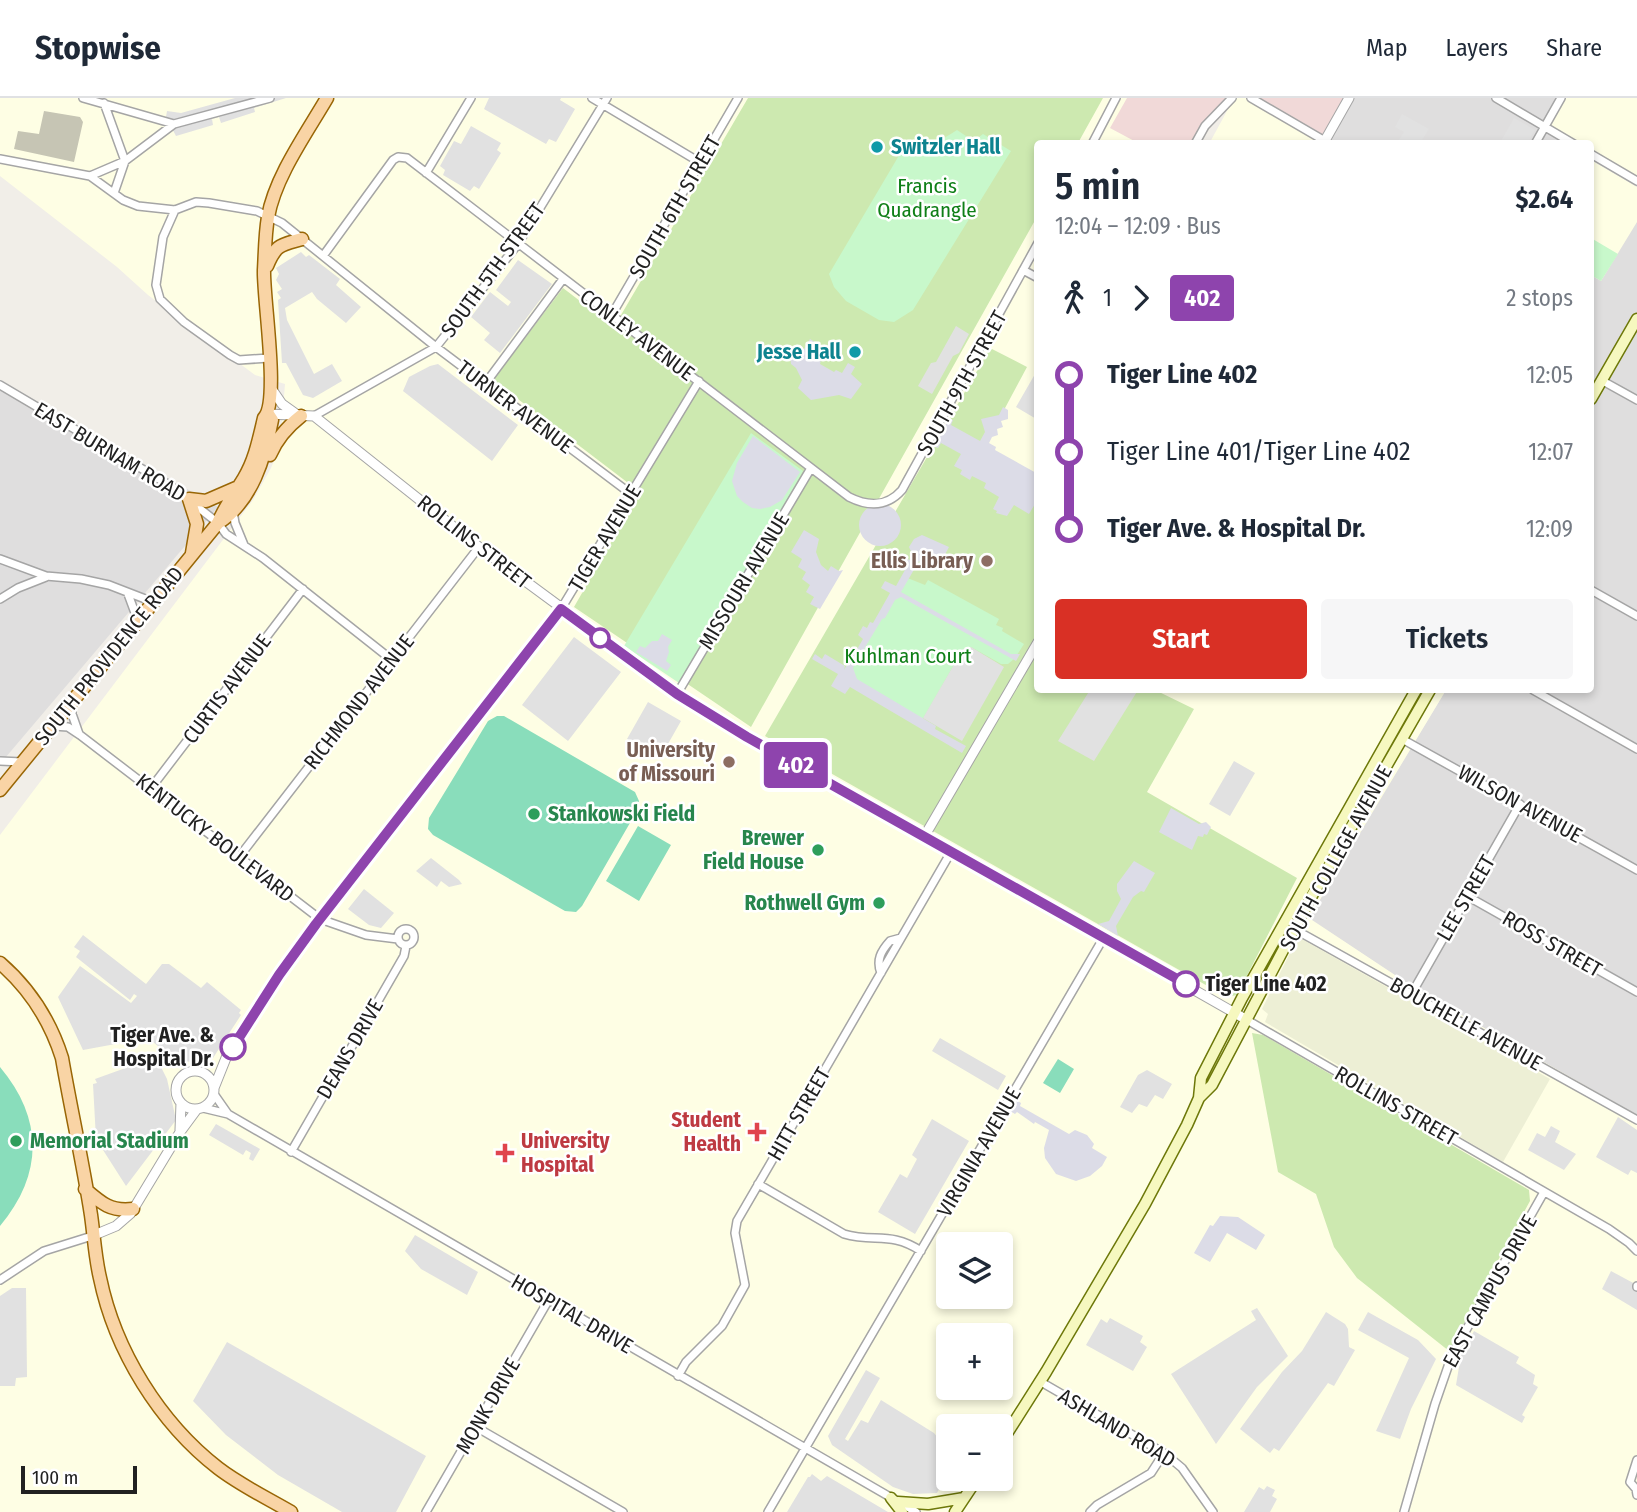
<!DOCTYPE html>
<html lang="en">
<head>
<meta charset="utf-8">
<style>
  body { margin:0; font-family:"Fira Sans Condensed",sans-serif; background:#f6f6f7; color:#1f2937; height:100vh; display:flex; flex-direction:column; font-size:26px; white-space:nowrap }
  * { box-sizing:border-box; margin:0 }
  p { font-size:23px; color:#747a83 }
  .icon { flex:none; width:38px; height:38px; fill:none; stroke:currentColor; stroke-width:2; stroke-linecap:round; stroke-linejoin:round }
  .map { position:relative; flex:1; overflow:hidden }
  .details { position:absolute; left:1034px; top:42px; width:560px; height:553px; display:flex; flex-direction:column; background:#fff; border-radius:7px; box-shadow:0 4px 10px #0003 }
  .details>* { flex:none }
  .badge { padding:0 14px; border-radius:5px; font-size:24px; line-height:46px }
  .fabs { position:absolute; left:936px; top:1134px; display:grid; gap:14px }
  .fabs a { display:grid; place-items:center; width:77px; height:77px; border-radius:7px; background:#fff; box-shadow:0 4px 10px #0003; font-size:35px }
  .scale { position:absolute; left:21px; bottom:18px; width:116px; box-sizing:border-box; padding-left:7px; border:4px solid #212121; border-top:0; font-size:19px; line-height:24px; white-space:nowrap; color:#212121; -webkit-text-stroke:5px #fff; paint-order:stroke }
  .map>.badge { position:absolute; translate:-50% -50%; box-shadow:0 0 0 4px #fff }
  .legs { display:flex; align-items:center; gap:10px; height:77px; padding:0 21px; font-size:23px }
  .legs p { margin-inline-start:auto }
  .headline { display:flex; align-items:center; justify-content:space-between; height:119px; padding:0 21px }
  h1 { font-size:38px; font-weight:600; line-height:52px }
  .button { display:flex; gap:14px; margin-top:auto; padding:14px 21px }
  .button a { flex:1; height:80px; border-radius:7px; background:#d93025; color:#fff; font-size:28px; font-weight:600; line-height:80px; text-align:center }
  .button a+a { background:#f6f6f7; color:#1f2937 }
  ul { padding:0 21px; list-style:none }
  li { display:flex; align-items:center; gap:24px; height:77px; font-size:26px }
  li i { display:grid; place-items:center; width:10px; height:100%; margin:0 9px; background:currentColor }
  li i::after { content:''; width:18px; height:18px; margin:-9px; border:5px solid; border-radius:50%; background:#fff }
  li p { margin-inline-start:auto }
  li:first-child i { background:linear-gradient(#0000 50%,currentColor 0) }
  li:last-child i { background:linear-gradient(currentColor 50%,#0000 0) }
  header { display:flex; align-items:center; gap:42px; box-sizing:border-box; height:98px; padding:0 35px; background:#fff; border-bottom:2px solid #e0e1e3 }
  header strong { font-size:33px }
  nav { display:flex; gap:38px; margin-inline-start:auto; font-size:24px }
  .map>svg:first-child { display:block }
</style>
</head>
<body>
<header>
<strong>Stopwise</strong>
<nav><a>Map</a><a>Layers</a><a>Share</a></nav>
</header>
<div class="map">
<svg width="1637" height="1414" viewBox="0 0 1637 1414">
  <rect width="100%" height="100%" fill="#f1eee8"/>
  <path fill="#dfdede" d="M1349,0H1561L1574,46H1323Z
    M1591,55L1637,82V1017L1419,893L1308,820L1446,592H1591Z
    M0,282L218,409L0,666Z"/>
  <path fill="#f1d9d8" d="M1116,0H1232L1195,45L1092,46Z
    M1251,0H1349L1325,43Z"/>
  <path fill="#fefee4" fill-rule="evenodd" d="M0,0H1127L1110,30L1138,45L1038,46V592H1446L1309,820L1419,893L1637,1017V1414H0V737L253,402L271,370L280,348L285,286L255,277L148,197L117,169L0,78ZM948,1146H1001V1199H948ZM948,1237H1001V1290H948ZM948,1328H1001V1381H948Z
    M1234,0H1251L1323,46H1209Z
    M1561,0H1637V82L1591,55V46L1574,45L1545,28Z
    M1591,62L1637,89V124L1601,183L1591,177Z"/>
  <path fill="#c6c5b4" d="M44,13L80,19L83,24L74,64L14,51L18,33L39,36Z"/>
  <path fill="#edefd5" d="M1298,839L1550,981L1503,1064L1265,924L1268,916L1262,911Z"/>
  <path fill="#cde9b0" d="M748,0H1103L1078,45L1038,46V117L751,629L574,509L640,394L493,282L563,190L614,229Z
    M992,251L1027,269L981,355L1038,387V592H1155L1194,611L1147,694L1297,780L1237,897L1227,899L765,638L988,254Z
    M1252,935L1263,937L1529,1092L1530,1103L1449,1253L1357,1180L1334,1149L1316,1096L1278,1074Z"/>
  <path fill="#c8f8cb" d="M957,32L969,40L979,39L983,36L1011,53L913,212L894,224L879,222L846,203L834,189L829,176L904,49C924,55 941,42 957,32Z
    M1591,140L1618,156L1601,183L1591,177Z
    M751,335L803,373L682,587L624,548Z
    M905,479L925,487L928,482L999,521L996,527L1003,530L1002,533L1024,546L1015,560L1008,566H1001L971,549L963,551L921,624L844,578Z"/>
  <path fill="#89ddbb" d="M497,618H504L635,694L639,703L638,711L582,808L576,814L565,813L433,737L428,731L429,720L488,623Z
    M638,728L671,747L639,803L606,783Z
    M1058,961L1074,971L1060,995L1043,985Z
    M0,969C43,1020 44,1076 0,1128Z"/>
  <path fill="#e1e1e1" d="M235,0H286L254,10L255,14L221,25L219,19L212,21L213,27L176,38L166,19L167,13L181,15Z
    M489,0H561L560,2L575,11L556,44L549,41L546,46L484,11Z
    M1402,16L1429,31L1420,45H1397L1404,34L1395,29Z
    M1514,20L1535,32L1527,45H1500Z
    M471,28L501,45L497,52L501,55L479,91L474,88L470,93L443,77L445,72L440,68L454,43L461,46Z
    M301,154L306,159L309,157L340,181L336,187L361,209L346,225L317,201L312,194L285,210L287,222L314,276L332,266L342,283L313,300L303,297L286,265H282L278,202L281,200L277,194L282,191L276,182L279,176L276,170Z
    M518,162L552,186L500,255L484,242L490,235L471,219L490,194L508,208L511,204L496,192Z
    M956,228L969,236L959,255L953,258L932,296L918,288L931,265L936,264Z
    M438,266L518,327L492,363L403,293L409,279L430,268Z
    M1035,276L1038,277V322L1016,309Z
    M574,539L621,574L568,643L522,607Z
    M971,549L1004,569L962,643L923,620L963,551Z
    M1090,592H1138L1094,663L1058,643Z
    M648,604L681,623L660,660L627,641Z
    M1234,663L1255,675L1230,718L1209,706Z
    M431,760L459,782L462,786L449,789L441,783L437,789L416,773Z
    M364,791L394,815L381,830L369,827L348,811Z
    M83,837L146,886L162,866H169L201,890L207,884L241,912L239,915L241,917L213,960L200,965L175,962L148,940L83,952L58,899L80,868L131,905L137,898L134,896L130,902L76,859L80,853L74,849Z
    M940,940L1006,978L998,992L932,953Z
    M156,959L167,981L176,1022L126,1088L96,1041L93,986L97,985L95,981Z
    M1147,972L1172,986L1163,1001L1155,997L1147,1009L1139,1006L1132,1015L1120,1009L1138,977Z
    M1618,1019L1637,1032V1075L1631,1072L1628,1077L1596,1059Z
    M932,1021L969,1043L915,1136L878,1114L900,1076L907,1080L917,1061L912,1057Z
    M216,1026L260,1051L253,1063L249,1061L251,1055L246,1052L243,1057L209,1037Z
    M1551,1028L1560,1033L1555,1044L1576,1056L1564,1072L1528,1052L1537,1035L1545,1039Z
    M415,1137L478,1174L467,1197L421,1171L405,1153Z
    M1611,1173L1637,1187V1212L1602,1191Z
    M12,1190H26L27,1279L16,1280L15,1288H0V1198Z
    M1257,1210L1288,1258L1257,1289L1216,1346L1171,1276L1256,1222L1251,1213Z
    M1326,1214L1345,1226L1348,1231L1349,1249L1355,1252L1334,1288L1328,1285L1279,1353L1274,1350L1270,1355L1240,1331L1282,1274L1302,1253Z
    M1368,1214L1418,1242L1436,1261L1411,1311L1400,1341L1376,1333L1409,1260L1358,1232Z
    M1110,1220L1143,1238L1140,1244L1147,1249L1133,1273L1086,1247L1101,1221L1107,1225Z
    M1474,1233L1519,1259L1516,1265L1535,1277L1533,1286L1538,1289L1522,1317L1525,1319L1522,1325L1456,1287L1461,1257Z
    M227,1244L426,1358L396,1414H342L278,1377L226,1337L193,1303Z
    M866,1272L880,1280L845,1341L848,1343L861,1322L868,1325L881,1302L934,1335L948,1352V1374L937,1395L913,1396L893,1389L832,1347L828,1338Z
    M812,1376L821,1383L827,1378L888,1414H787L808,1379H810Z
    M1267,1388L1275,1392L1272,1398L1277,1401L1270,1414H1244L1259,1389L1264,1392Z"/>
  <path fill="#dcdce7" d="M810,241L821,248L815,259L821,262L820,266L834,274L836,272L842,275L848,265L855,269L851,276L862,286L851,301L839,297L811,302L798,290L802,282L796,270L791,266L790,257L794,252L798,254L803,253Z
    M1003,309L1008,312V321L1001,323L1003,329L997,331L998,337L992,339L989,345L996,349L995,352L1038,376V401L1029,416L1014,407L1007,418L996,415L997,413L993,411L999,399L984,390L986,385L972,378L970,382L960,376L962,372L954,368L961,356L941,345L938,350L933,348L949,320L953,322L951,327L980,343L985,334L981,321L999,317Z
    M753,338L800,374L782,402L770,409L760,411L752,410L743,404L737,398L732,383L737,365Z
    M859 427a21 21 0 1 1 42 0a21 21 0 1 1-42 0Z
    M804,432L819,441L816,454L821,467L828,473L831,468L839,473L843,472L820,511L810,506L814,499L806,494L810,487L802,481L806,474L798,469L802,461L791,454Z
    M922,437L949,449L942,462L938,460L935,465L930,462L927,467L919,463L901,494L1011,556H1020L1016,563L901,499L895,502L885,520L882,521L864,551L865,555L859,566H855L853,570L857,581L936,628L935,631L966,648L962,655L850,589L845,596L831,588L838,576L812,561L815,556L822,561L825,556L845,568L844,572L849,563L848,560H852L863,541L858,537L863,528L867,530L870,524L873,525L890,495L881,490L885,483L896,488L905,472L903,470L908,461L910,462L913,458L909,449L914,441Z
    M662,536L672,542L668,549L669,554L666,563L671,567L667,573L636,554L640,548L645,550L652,543H658Z
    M1171,710L1199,726L1206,724L1211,729L1207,737L1204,736L1203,739L1198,738L1192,752L1159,734Z
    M1134,763L1155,775L1144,794L1141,793L1133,799L1116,828L1118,838L1098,826L1109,823L1121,801L1117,793V786Z
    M1016,1002L1021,1005L1020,1008L1069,1036L1075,1032L1087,1037L1094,1046L1092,1050L1107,1059L1102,1068L1090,1078L1076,1083L1056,1076L1045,1060L1044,1050L1049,1032L1035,1024L1034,1026L1017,1014L1015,1016L1010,1013Z
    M1220,1118L1238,1119L1265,1137L1256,1152L1227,1135L1210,1164L1194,1155L1210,1127L1213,1128Z"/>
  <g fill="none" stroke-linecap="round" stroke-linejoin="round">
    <g stroke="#a5a5a5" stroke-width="10">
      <path id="minor" d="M83,0L174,26
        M592,0L701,65
        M1251,0L1325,43
        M1496,0L1574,46
        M104,5L125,63L114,95
        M1092,46L1116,0
        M1195,46L1205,28L1232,0
        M1535,46L1561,0
        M1591,56L1637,83
        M0,61L90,78L125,63L174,26L270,0
        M426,75L471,0
        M90,78L123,102L138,108L175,112L196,104L209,105L257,113L282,125L436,249L631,396
        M175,112L163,139L156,187L160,201L184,224L230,257L239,262L269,260
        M323,158L393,62L398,59L407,60L849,399C869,409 887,409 902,392L1038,145
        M1023,172L1038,180
        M611,218L738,0
        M1601,282L1637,302
        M485,286L563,181
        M0,287L171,388L218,425L226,436L263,460L392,562
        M314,318L436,249L518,146L607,0
        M233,413L235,425L244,447
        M0,461L46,478L81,481L109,487L153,504
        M1591,492L1637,518
        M128,496L138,523
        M0,501L18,490L46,479
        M561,511L699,283
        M1533,592L1637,651
        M677,596L811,370
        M72,604V616L79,636
        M53,628L68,629L80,637L320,821L366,837L398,841
        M1402,641L1637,772
        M0,663L22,664
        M151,690L303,491
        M239,759L479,449
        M1467,798L1637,894
        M398 839a8 8 0 1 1 16 0a8 8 0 1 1-16 0Z
        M1294,831L1637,1022
        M881,875C876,862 881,853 890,843L901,840
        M1412,895L1520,706
        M1247,922L1609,1131L1629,1145L1637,1153
        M214,996L228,1016
        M203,1010L228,1016L916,1414
        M291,1054L404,858L406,848
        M758,1086L844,1136C875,1145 890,1133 921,1153
        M0,1182L44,1153L92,1138
        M1637,1188V1189
        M678,1278L686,1264L722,1228L745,1187L735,1135L737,1123L951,754
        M1041,1284L1164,1355L1182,1370L1213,1414
        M476,1329L623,1414
        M1637,1362L1630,1384L1636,1391L1637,1397
        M426,1414L548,1203
        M768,1414L1104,839
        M1090,1414L1097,1407L1151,1375L1164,1355
        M1404,1414L1435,1306L1452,1257L1544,1094"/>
    </g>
    <g stroke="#a5a5a5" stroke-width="11">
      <path id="tertiary" d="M1323,46L1349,0
        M271,290L282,306L296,316
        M268,316L314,318L479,449L692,606L1247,922
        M924,739L1038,544
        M176 992a19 19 0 1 1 38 0a19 19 0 1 1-38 0Z
        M214,990L226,960L279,877L561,511
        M180,1032L181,1005
        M92,1138L116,1128L131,1115L180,1034L197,1011"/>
    </g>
    <g stroke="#6d7809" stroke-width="13">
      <path id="secondary" d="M1591,301L1637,221
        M1199,1000L1212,987L1310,801L1430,592
        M1001,1345L1046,1274L1145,1106L1187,1027L1199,1000L1201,980L1242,900L1416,592
        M891,1400L902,1414
        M898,1404L928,1406L964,1400
        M955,1414L977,1381"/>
    </g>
    <g stroke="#996605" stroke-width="15">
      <path id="primary" d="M267,168C276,146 281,147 302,141
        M270,357C277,340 287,329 301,318
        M189,401L197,426L192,455
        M189,401L206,403L236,390
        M218,425C252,404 265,359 272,322L268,316
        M0,692L218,425C225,408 235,395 244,380C255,362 259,341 264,320C280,303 263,200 264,172C265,155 265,136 268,119C275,79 306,36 327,0
        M0,865C30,891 50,922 62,960C71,1012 83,1065 91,1117C94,1138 95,1159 100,1180C115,1253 160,1325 218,1370C240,1387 267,1400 291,1414
        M85,1091C101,1105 111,1114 133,1111"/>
    </g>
    <use href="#minor" stroke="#fff" stroke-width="7"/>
    <use href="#tertiary" stroke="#fff" stroke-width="9"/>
    <use href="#secondary" stroke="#f6f8bf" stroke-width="10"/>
    <use href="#primary" stroke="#f9d4a5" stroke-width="12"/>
  </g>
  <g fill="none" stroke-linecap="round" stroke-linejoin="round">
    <g stroke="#fff" stroke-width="16">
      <path id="line-1" d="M233,949L279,877L316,826L561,511L677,596L747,639L1186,886"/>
    </g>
    <use href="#line-1" stroke="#8e44ad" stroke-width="10"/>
  </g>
  <g fill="#0f9aa8" stroke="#fff" stroke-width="2.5">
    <circle cx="877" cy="49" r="7"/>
    <circle cx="855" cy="254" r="7"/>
  </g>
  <g fill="#8d6e63" stroke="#fff" stroke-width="2.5">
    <circle cx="987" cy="463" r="7"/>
    <circle cx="729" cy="664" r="7"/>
  </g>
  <g fill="#fff" stroke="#8e44ad" stroke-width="3.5">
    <circle cx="600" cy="540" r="9"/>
    <circle cx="1186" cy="886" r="12"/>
    <circle cx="233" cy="949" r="12"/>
  </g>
  <g fill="#2e9e5b" stroke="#fff" stroke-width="2.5">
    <circle cx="534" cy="716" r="7"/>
    <circle cx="818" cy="752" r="7"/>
    <circle cx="879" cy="805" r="7"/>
    <circle cx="16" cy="1043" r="7"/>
  </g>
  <g fill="#e0444e" stroke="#fff" stroke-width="2.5">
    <path d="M753.5 1023.5h7v7h7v7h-7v7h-7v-7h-7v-7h7z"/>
    <path d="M501.5 1044.5h7v7h7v7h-7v7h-7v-7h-7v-7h7z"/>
  </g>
  <g text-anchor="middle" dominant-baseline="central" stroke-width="5" stroke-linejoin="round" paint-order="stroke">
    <g font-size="21" font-weight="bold" fill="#0d838f" stroke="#fff" text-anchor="start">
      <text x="891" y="49">Switzler Hall</text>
      <text x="841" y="254" text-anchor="end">Jesse Hall</text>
    </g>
    <g font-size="21" fill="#0f7f17" stroke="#fff">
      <text x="927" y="88">Francis<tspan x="927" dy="24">Quadrangle</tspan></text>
      <text x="908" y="558">Kuhlman Court</text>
    </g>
    <g font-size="21" fill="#212121" stroke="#fff">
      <text transform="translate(675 109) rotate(-60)">SOUTH 6TH STREET</text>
      <text transform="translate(493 172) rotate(-54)">SOUTH 5TH STREET</text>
      <text transform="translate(637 237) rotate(37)">CONLEY AVENUE</text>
      <text transform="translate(962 285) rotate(-61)">SOUTH 9TH STREET</text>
      <text transform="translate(515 309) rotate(37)">TURNER AVENUE</text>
      <text transform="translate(110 354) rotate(31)">EAST BURNAM ROAD</text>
      <text transform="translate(605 440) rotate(-59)">TIGER AVENUE</text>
      <text transform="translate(474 444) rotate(38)">ROLLINS STREET</text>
      <text transform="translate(744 483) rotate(-59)">MISSOURI AVENUE</text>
      <text transform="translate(109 558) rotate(-51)">SOUTH PROVIDENCE ROAD</text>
      <text transform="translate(227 591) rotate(-53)">CURTIS AVENUE</text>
      <text transform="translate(359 604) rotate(-52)">RICHMOND AVENUE</text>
      <text transform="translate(1520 706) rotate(29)">WILSON AVENUE</text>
      <text transform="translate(215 740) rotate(38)">KENTUCKY BOULEVARD</text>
      <text transform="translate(1336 760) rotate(-61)">SOUTH COLLEGE AVENUE</text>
      <text transform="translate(1466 800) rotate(-60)">LEE STREET</text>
      <text transform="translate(1552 846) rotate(30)">ROSS STREET</text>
      <text transform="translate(1466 926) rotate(29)">BOUCHELLE AVENUE</text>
      <text transform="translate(350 951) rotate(-60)">DEANS DRIVE</text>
      <text transform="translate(1396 1008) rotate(30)">ROLLINS STREET</text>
      <text transform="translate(799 1016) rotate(-60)">HITT STREET</text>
      <text transform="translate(979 1054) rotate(-60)">VIRGINIA AVENUE</text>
      <text transform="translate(1490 1193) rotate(-61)">EAST CAMPUS DRIVE</text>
      <text transform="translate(572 1216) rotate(30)">HOSPITAL DRIVE</text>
      <text transform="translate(488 1308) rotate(-60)">MONK DRIVE</text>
      <text transform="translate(1117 1330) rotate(31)">ASHLAND ROAD</text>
    </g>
    <g font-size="21" font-weight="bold" fill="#785e54" stroke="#fff" text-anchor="end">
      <text x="973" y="463">Ellis Library</text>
      <text x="715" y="652">University<tspan x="715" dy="24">of Missouri</tspan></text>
    </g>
    <g font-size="21" font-weight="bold" fill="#27864d" stroke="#fff" text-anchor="start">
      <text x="548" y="716">Stankowski Field</text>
      <text x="804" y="740" text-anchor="end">Brewer<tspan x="804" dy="24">Field House</tspan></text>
      <text x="865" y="805" text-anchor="end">Rothwell Gym</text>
      <text x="30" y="1043">Memorial Stadium</text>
    </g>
    <g font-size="21" font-weight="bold" fill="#212121" stroke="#fff" text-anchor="start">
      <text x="1205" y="886">Tiger Line 402</text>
      <text x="214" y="937" text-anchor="end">Tiger Ave. &amp;<tspan x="214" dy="24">Hospital Dr.</tspan></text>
    </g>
    <g font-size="21" font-weight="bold" fill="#be3a42" stroke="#fff" text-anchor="end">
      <text x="741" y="1022">Student<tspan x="741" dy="24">Health</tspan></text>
      <text x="521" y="1043" text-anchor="start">University<tspan x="521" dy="24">Hospital</tspan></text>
    </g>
  </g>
</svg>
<div class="fabs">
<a><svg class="icon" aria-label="layers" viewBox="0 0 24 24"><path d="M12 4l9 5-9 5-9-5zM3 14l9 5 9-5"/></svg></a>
<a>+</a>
<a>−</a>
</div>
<div class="scale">100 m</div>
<b class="badge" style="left:796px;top:667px;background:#8e44ad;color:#fff">402</b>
<section class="details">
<div class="headline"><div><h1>5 min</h1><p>12:04 – 12:09 · Bus</p></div><b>$2.64</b></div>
<div class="legs"><svg class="icon" aria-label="walk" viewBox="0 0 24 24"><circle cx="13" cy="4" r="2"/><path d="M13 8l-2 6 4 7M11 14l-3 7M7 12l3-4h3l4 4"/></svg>1<svg class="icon" aria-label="forward" viewBox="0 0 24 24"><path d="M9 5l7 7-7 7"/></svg><b class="badge" style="background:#8e44ad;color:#fff">402</b><p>2 stops</p></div>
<ul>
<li><i style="color:#8e44ad"></i><b>Tiger Line 402</b><p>12:05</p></li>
<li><i style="color:#8e44ad"></i><span>Tiger Line 401/Tiger Line 402</span><p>12:07</p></li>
<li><i style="color:#8e44ad"></i><b>Tiger Ave. &amp; Hospital Dr.</b><p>12:09</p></li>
</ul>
<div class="button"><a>Start</a><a>Tickets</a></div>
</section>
</div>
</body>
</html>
